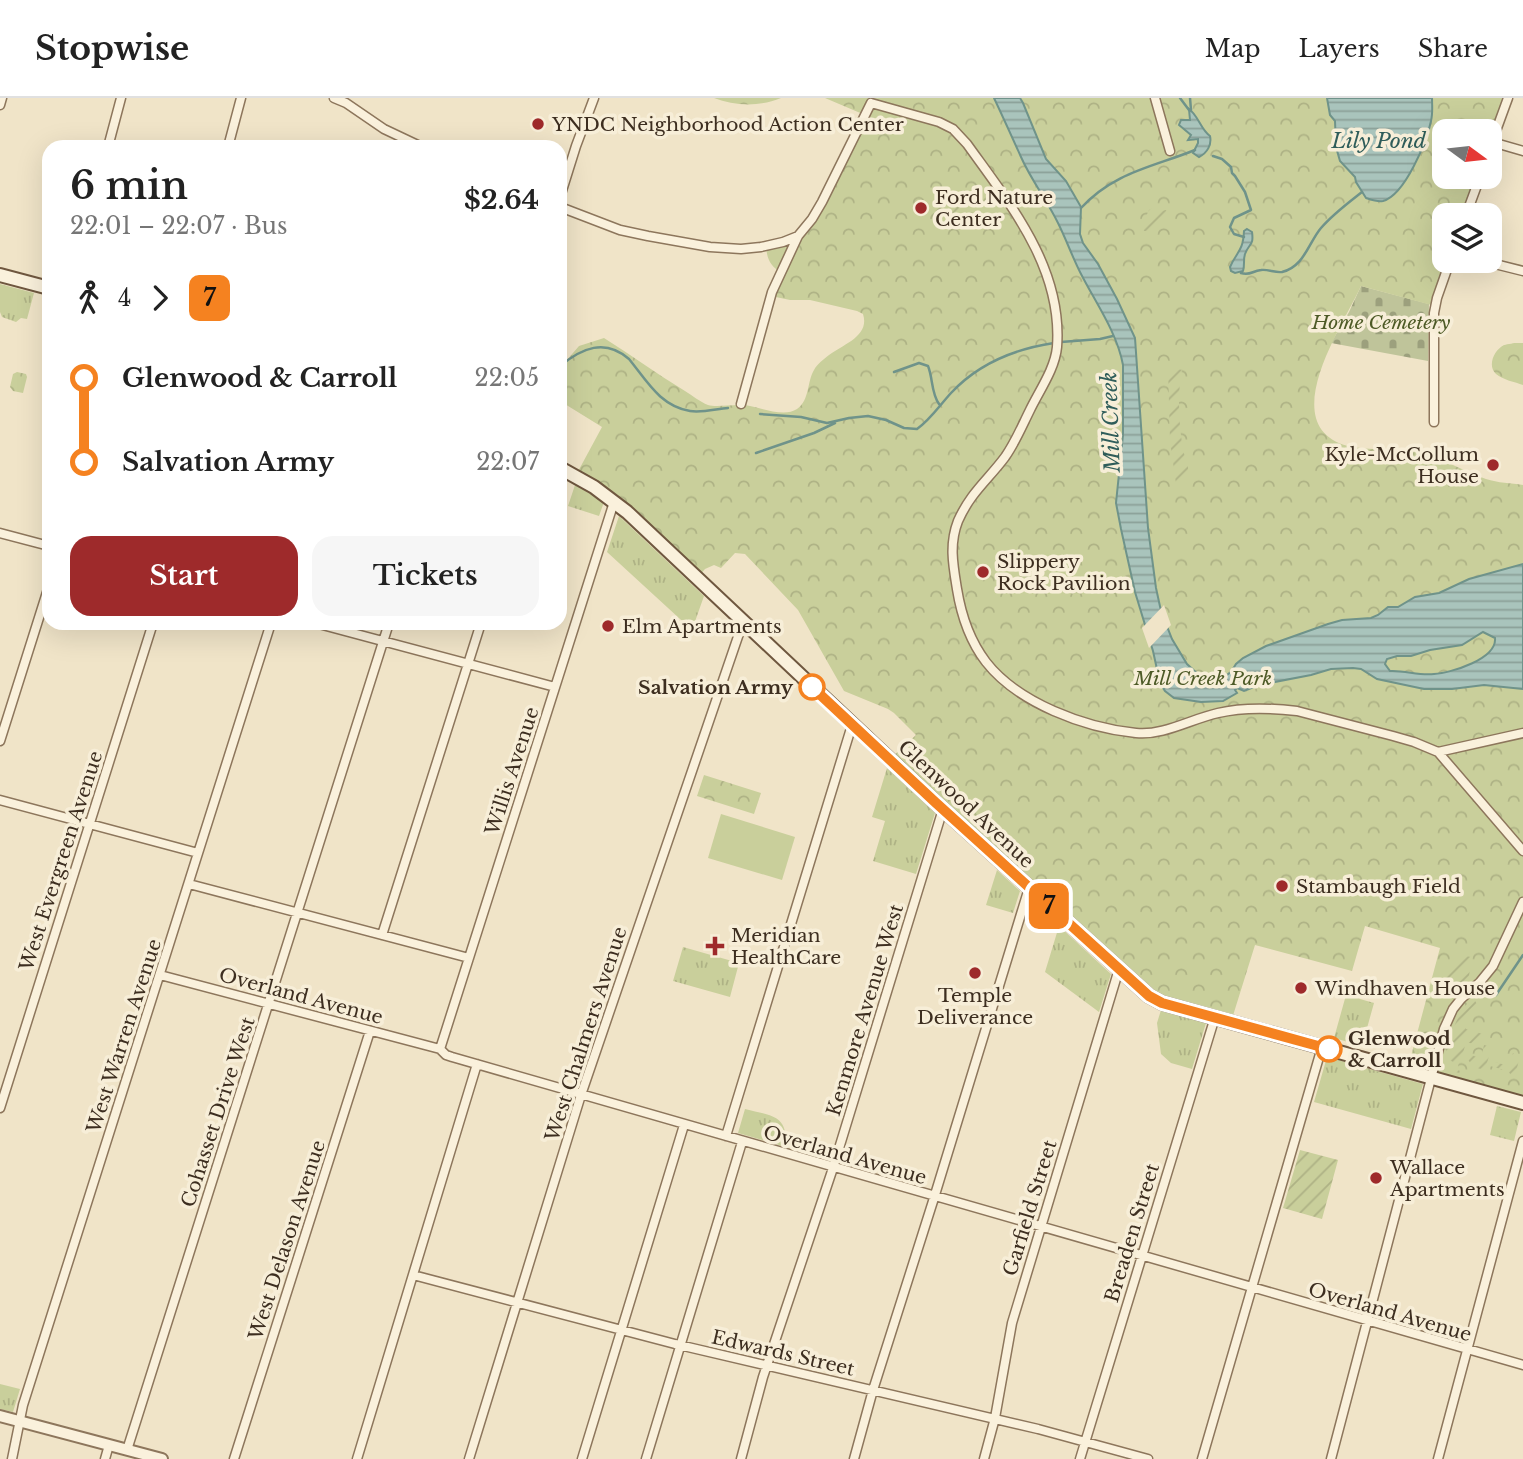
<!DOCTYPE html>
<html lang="en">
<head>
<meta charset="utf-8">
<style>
  body { margin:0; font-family:"Libre Baskerville",serif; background:#f6f6f6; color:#222; height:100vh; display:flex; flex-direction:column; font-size:26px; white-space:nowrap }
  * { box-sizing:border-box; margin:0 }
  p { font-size:23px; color:#767676 }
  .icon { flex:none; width:38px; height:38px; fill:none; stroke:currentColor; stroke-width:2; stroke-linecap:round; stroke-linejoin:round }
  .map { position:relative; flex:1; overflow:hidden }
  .panel { position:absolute; left:42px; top:42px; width:525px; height:490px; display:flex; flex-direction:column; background:#fff; border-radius:21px; box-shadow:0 7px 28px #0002 }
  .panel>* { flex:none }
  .badge { padding:0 14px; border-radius:10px; font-size:24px; line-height:46px }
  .needle { width:46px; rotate:105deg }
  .tools { position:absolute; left:1432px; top:21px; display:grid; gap:14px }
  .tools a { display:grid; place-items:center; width:70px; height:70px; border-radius:14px; background:#fff; box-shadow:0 7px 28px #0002; font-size:35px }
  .map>.badge { position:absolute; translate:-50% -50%; box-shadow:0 0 0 4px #fff }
  .legs { display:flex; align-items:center; gap:10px; height:77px; padding:0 28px; font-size:23px }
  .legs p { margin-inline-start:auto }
  .summary { display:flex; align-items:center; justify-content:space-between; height:119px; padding:0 28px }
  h1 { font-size:38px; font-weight:600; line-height:52px }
  .cta { display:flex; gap:14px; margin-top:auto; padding:14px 28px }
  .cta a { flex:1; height:80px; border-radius:21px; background:#9e2a2b; color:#fff; font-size:28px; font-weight:600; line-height:80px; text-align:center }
  .cta a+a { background:#f6f6f6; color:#222 }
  ul { padding:0 28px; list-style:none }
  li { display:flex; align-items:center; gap:24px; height:84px; font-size:26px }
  li i { display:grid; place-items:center; width:10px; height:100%; margin:0 9px; background:currentColor }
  li i::after { content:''; width:18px; height:18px; margin:-9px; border:5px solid; border-radius:50%; background:#fff }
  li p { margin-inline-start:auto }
  li:first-child i { background:linear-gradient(#0000 50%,currentColor 0) }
  li:last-child i { background:linear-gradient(currentColor 50%,#0000 0) }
  header { display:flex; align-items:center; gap:42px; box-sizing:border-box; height:98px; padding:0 35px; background:#fff; border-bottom:2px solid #e0e0e0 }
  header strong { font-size:33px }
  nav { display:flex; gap:38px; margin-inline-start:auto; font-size:24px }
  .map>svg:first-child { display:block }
</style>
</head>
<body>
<header>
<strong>Stopwise</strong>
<nav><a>Map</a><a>Layers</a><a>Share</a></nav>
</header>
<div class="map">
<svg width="1523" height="1361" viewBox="0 0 1523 1361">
  <defs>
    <pattern id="grass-tufts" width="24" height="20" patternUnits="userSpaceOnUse" patternTransform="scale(1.75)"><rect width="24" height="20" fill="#c9cf9b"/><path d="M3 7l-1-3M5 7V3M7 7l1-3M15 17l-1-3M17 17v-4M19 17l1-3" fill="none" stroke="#aeb285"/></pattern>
    <pattern id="cemetery-stones" width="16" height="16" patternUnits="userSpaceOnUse" patternTransform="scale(1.75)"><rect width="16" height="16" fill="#bfc49a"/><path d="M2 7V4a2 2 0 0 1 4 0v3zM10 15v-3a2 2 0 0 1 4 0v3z" fill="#9ca07d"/></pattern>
    <pattern id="park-crowns" width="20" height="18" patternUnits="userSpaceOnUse" patternTransform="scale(1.75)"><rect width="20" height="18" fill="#c9cf9b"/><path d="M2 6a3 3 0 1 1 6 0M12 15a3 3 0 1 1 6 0" fill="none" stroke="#aeb285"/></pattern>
    <pattern id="garden-furrows" width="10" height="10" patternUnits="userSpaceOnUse" patternTransform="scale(1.75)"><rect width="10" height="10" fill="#c9cf9b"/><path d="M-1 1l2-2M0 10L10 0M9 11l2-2" fill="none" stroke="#aeb285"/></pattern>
    <pattern id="water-rules" width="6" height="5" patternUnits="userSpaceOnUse" patternTransform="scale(1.75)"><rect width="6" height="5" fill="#a9c4bc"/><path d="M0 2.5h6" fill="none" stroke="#8ba098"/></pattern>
  </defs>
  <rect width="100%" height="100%" fill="#f0e4c8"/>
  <path fill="url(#grass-tufts)" d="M798,138L781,174C770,168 767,161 766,148Z
    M0,186L34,195L27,221L21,220L16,224L2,219L0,214Z
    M575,387L604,404L599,418L568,408Z
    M619,418L704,498L692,532L607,454Z
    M887,670L935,715L916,776L873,763L885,723L872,719Z
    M997,772L1020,793L1013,815L986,807Z
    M1059,828L1111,876L1099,914L1045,874Z
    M683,849L739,865L730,899L673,883Z
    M1346,897L1374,905L1362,948L1334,940Z
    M1161,912L1206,925L1192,971L1171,965L1161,956L1157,925Z
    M1327,959L1423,986L1411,1031L1314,1004Z
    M1497,1008L1521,1014L1514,1043L1490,1037Z
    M745,1011C771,1018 788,1016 786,1049L738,1035Z
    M0,1286L20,1291L13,1314L0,1311Z"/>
  <path fill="url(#cemetery-stones)" d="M1361,188L1429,206L1428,263L1331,245L1349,214Z"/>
  <path fill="url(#park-crowns)" d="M714,0H781C759,9 735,8 714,0Z
    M825,0H1508L1489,52V33H1444V79H1480L1466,117H1444V163H1450L1435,208L1361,188C1344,226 1273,328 1348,348C1370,353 1394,350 1417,354C1442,359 1462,373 1486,381C1498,385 1511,385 1523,387V1005L1407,973L1440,850L1365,828L1352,873L1255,847L1231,924L1162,905L889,662L916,637L894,615L888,611L844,593L798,512L745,456L735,455L721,470L714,467L705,471L697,480L575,379L602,329L560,303V270L579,248L604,240C631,257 657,276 685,293C692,297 700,304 708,307C718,310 737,305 750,308C764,311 785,319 797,311C810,302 807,283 814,272C817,266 824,261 829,257C844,246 870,238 863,216L857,213L810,202H790L771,198L798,138L812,121L865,17Z
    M1515,245H1523V287C1515,284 1503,282 1496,276C1487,268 1494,252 1504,247C1504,247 1514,245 1515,245Z
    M17,274L26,276L27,279L23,295L13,293L10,289L13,276Z
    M704,677L761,695L754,716L697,698Z"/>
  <path fill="url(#garden-furrows)" d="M952,94L962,109L955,116L946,119L937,115L933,110Z
    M1153,110L1161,113L1166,112L1170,119L1163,125L1152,140L1149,133H1144L1142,127L1149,112Z
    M1168,269L1182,272C1177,295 1179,328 1183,351C1184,358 1189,367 1188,373C1188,380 1181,388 1177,393L1170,343Z
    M1460,857L1471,859L1468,863L1470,870L1469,878L1473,884L1463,893L1442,885C1445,873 1447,859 1460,857Z
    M1473,899L1479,910C1471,914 1463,922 1466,931L1486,937L1483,945L1476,943L1474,946L1466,944L1463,955L1481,960L1484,947L1492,949L1486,968L1481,971L1473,969L1467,960L1461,959L1458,968L1460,975L1455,974L1453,964L1445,959C1451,936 1456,916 1473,899Z
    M1513,955L1520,958L1515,978L1511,977L1508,973L1490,968L1491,963L1509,968Z
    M1300,1052L1338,1062L1322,1121L1283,1110Z"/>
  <path fill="#c9cf9b" d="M721,716L795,739L782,782L708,760Z"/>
  <path fill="url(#water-rules)" stroke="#6f938a" stroke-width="2" fill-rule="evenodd" d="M994,0H1020L1023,5L1046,61L1066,83L1081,109L1080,136L1083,145L1098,166L1117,201L1135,240L1148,430L1156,490L1161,513L1172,541L1187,566L1201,579L1212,582L1221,581L1231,574L1236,566L1243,560L1266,548L1328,526L1342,522L1371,520L1378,517L1388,509H1398L1415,499L1439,495L1469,481L1523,466V591L1484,587L1452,591H1424L1377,581L1361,571L1353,570L1331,571L1311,577L1259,587L1244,593L1237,590L1235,592L1237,595L1223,603L1201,604L1174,600L1165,593L1160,585L1153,553L1135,494L1121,431L1116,405L1123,337V267C1117,234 1095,204 1080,174C1072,158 1066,141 1058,125C1047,102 1031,82 1021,59C1012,39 1003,19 994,0ZM1483,534L1495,540C1497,561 1451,575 1434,576C1419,578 1405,572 1390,573L1385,566L1387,561L1397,558H1411L1430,552L1462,547Z
    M1327,0H1432C1432,8 1433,15 1431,23C1427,43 1405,97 1383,103C1377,104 1372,102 1366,100L1356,84L1355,79L1340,63L1336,49L1335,23L1330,17Z
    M1189,11C1198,17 1201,32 1210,38C1212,47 1207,55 1199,59L1193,55L1198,45V41L1188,42L1191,37L1179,27L1181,22H1190Z
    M1247,131L1252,134C1254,148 1249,145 1245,156C1243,162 1245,167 1243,173L1235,175L1231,173L1230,169C1237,153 1243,154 1244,133Z"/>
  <path fill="#f0e4c8" d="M1164,507L1171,527L1149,550L1142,530Z"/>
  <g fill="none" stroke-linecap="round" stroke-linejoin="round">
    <path stroke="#6f938a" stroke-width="2.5" d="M1180,0L1189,12
      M1190,0L1191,12
      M1213,58L1222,61L1231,69L1232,75L1235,78L1245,94L1251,112L1234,120L1230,129L1234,136L1244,139
      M1081,110C1114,74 1153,69 1195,52
      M1241,175C1250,178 1252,173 1261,172C1268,171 1275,175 1282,174C1304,169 1309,144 1321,130C1333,116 1348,105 1362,94
      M1061,244L1100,241L1113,238
      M560,268C582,250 605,240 629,261C647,283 660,308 690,313C702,315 716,311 728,310
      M894,274L919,265L928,268C933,280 931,295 939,306
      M760,316L801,319L827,325L849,320L868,318L886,322L904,330L917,331C930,322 940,307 951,295C979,265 1014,251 1054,245
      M756,355L814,335L835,325
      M1496,897L1523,857"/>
    <g stroke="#8d765c" stroke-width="11">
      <path id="minor" d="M334,0L346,5L384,31L422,49
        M1155,0L1170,53
        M871,5L939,24L953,31L967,46C1010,106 1063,170 1057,249C1055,271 1039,293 1030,312C1022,328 1015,345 1005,359C987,383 971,394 958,423C949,446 953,467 957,491C961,516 970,543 986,564C1018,605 1085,630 1136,635C1163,638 1191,621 1218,615C1243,609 1271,610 1297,613L1393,638L1414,644L1438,654L1523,753
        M0,7L2,0
        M1492,44L1523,53
        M108,49L121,0
        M228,49L241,0
        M1489,52L1508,0
        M560,99L576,48L594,0
        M560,109L620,132L648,138L710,149L741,151L761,149L783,144L798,138
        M1466,117L1480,79
        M1483,163L1523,173
        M741,306L772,194L798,138L812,121L822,104L871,5
        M1434,324V215L1437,200L1450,163
        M0,435L49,448
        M315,525L555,589
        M0,643L49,488
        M1438,654L1523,635
        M0,702L198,755
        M189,786L469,860
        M382,837L481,525
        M160,877L440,951L446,957L452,959C808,1064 1165,1167 1523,1267
        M440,951L614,404
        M0,1010L153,525
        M726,1038L852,627
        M413,1177L675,1246L1038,1331L1148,1361
        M127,1352L389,525
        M12,1361L23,1307L271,525
        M105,1361L109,1347
        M234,1361L370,933
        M357,1361L477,966
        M469,1361L581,997L743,524
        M582,1361L684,1027
        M646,1361L742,1044
        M741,1361L763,1279L833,1070L943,711
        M854,1361L873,1292L934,1100L1029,790
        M984,1361L995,1320L1012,1225L1119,871
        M1080,1361L1215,919
        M1202,1361L1322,949
        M1331,1361L1444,931L1453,911L1461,901L1480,884L1493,868L1523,804
        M1438,1361L1523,1043"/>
    </g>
    <g stroke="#8d765c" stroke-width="14">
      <path id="tertiary" d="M0,1318L162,1361"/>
    </g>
    <g stroke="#6f573f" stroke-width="16">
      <path id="secondary" d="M0,177L49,190
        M560,370L594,389L627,414L935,704L1149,898L1162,905L1523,1005"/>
    </g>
    <use href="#minor" stroke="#faf1dc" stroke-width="8"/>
    <use href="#tertiary" stroke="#faf1dc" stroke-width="10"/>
    <use href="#secondary" stroke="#faf1dc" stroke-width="12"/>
  </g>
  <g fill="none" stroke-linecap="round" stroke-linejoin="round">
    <g stroke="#fff" stroke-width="16">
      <path id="line-1" d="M812,589L935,704L1149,898L1162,905L1329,951"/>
    </g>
    <use href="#line-1" stroke="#f58220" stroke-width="10"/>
  </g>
  <g fill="#9e2a2b" stroke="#f7eed8" stroke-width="2.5">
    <circle cx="538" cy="26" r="7"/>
    <circle cx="921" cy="110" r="7"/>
    <circle cx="1493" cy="367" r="7"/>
    <circle cx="983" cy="474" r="7"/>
    <circle cx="608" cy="528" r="7"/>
    <circle cx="1282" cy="788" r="7"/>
    <path d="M711.5 837.5h7v7h7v7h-7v7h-7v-7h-7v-7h7z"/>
    <circle cx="975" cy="875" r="7"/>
    <circle cx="1301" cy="890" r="7"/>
    <circle cx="1376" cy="1080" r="7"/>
  </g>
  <g fill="#fff" stroke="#f58220" stroke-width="3.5">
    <circle cx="812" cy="589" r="12"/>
    <circle cx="1329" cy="951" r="12"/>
  </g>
  <g text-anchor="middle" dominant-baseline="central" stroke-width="7" stroke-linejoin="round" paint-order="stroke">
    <g font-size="19" fill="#3d2e20" stroke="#f7eed8" text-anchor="start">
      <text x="552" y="26">YNDC Neighborhood Action Center</text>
      <text x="935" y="99">Ford Nature<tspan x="935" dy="22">Center</tspan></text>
      <text x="1479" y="356" text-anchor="end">Kyle-McCollum<tspan x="1479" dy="22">House</tspan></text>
      <text x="997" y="463">Slippery<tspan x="997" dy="22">Rock Pavilion</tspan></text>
      <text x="622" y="528">Elm Apartments</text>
      <text x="1296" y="788">Stambaugh Field</text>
      <text x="731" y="837">Meridian<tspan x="731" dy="22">HealthCare</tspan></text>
      <text x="1315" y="890">Windhaven House</text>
      <text x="975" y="897" text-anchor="middle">Temple<tspan x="975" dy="22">Deliverance</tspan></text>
      <text x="1390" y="1069">Wallace<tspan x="1390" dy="22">Apartments</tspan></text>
    </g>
    <g font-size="19" font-style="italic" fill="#4d5a26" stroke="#f7eed8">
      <text x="1381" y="224">Home Cemetery</text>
      <text x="1203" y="580">Mill Creek Park</text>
    </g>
    <g font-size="19" font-weight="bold" fill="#3d2e20" stroke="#f7eed8" text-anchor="end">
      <text x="793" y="589">Salvation Army</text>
      <text x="1348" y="940" text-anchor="start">Glenwood<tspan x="1348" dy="22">&amp; Carroll</tspan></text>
    </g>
    <g font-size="19" fill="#3d2e20" stroke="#f7eed8">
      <text transform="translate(512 673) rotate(-72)">Willis Avenue</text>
      <text transform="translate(966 706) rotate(43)">Glenwood Avenue</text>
      <text transform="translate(61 763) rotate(-72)">West Evergreen Avenue</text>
      <text transform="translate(301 898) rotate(15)">Overland Avenue</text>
      <text transform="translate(865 912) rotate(-73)">Kenmore Avenue West</text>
      <text transform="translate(586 936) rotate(-72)">West Chalmers Avenue</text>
      <text transform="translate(124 938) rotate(-72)">West Warren Avenue</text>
      <text transform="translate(218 1014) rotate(-72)">Cohasset Drive West</text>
      <text transform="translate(845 1057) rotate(16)">Overland Avenue</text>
      <text transform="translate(1030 1110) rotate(-73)">Garfield Street</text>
      <text transform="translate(1132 1135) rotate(-73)">Breaden Street</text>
      <text transform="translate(287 1142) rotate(-72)">West Delason Avenue</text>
      <text transform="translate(1390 1214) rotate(16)">Overland Avenue</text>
      <text transform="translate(783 1255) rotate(13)">Edwards Street</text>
    </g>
    <g font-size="21" font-style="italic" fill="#2f5d5a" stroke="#f7eed8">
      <text x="1379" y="43">Lily Pond</text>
      <text transform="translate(1111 324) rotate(-92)">Mill Creek</text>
    </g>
  </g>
</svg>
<div class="tools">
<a><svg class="needle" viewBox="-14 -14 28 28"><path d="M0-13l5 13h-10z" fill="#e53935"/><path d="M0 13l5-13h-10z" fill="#767676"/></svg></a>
<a><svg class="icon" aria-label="layers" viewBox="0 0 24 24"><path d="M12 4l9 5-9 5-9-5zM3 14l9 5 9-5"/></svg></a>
</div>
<b class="badge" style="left:1049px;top:808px;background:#f58220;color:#111">7</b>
<section class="panel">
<div class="summary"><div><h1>6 min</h1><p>22:01 – 22:07 · Bus</p></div><b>$2.64</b></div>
<div class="legs"><svg class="icon" aria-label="walk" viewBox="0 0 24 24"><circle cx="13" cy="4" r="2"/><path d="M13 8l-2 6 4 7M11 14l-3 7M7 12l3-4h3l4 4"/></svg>4<svg class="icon" aria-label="forward" viewBox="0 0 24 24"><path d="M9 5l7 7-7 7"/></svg><b class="badge" style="background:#f58220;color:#111">7</b></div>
<ul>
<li><i style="color:#f58220"></i><b>Glenwood &amp; Carroll</b><p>22:05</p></li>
<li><i style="color:#f58220"></i><b>Salvation Army</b><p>22:07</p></li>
</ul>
<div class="cta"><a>Start</a><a>Tickets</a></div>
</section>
</div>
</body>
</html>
